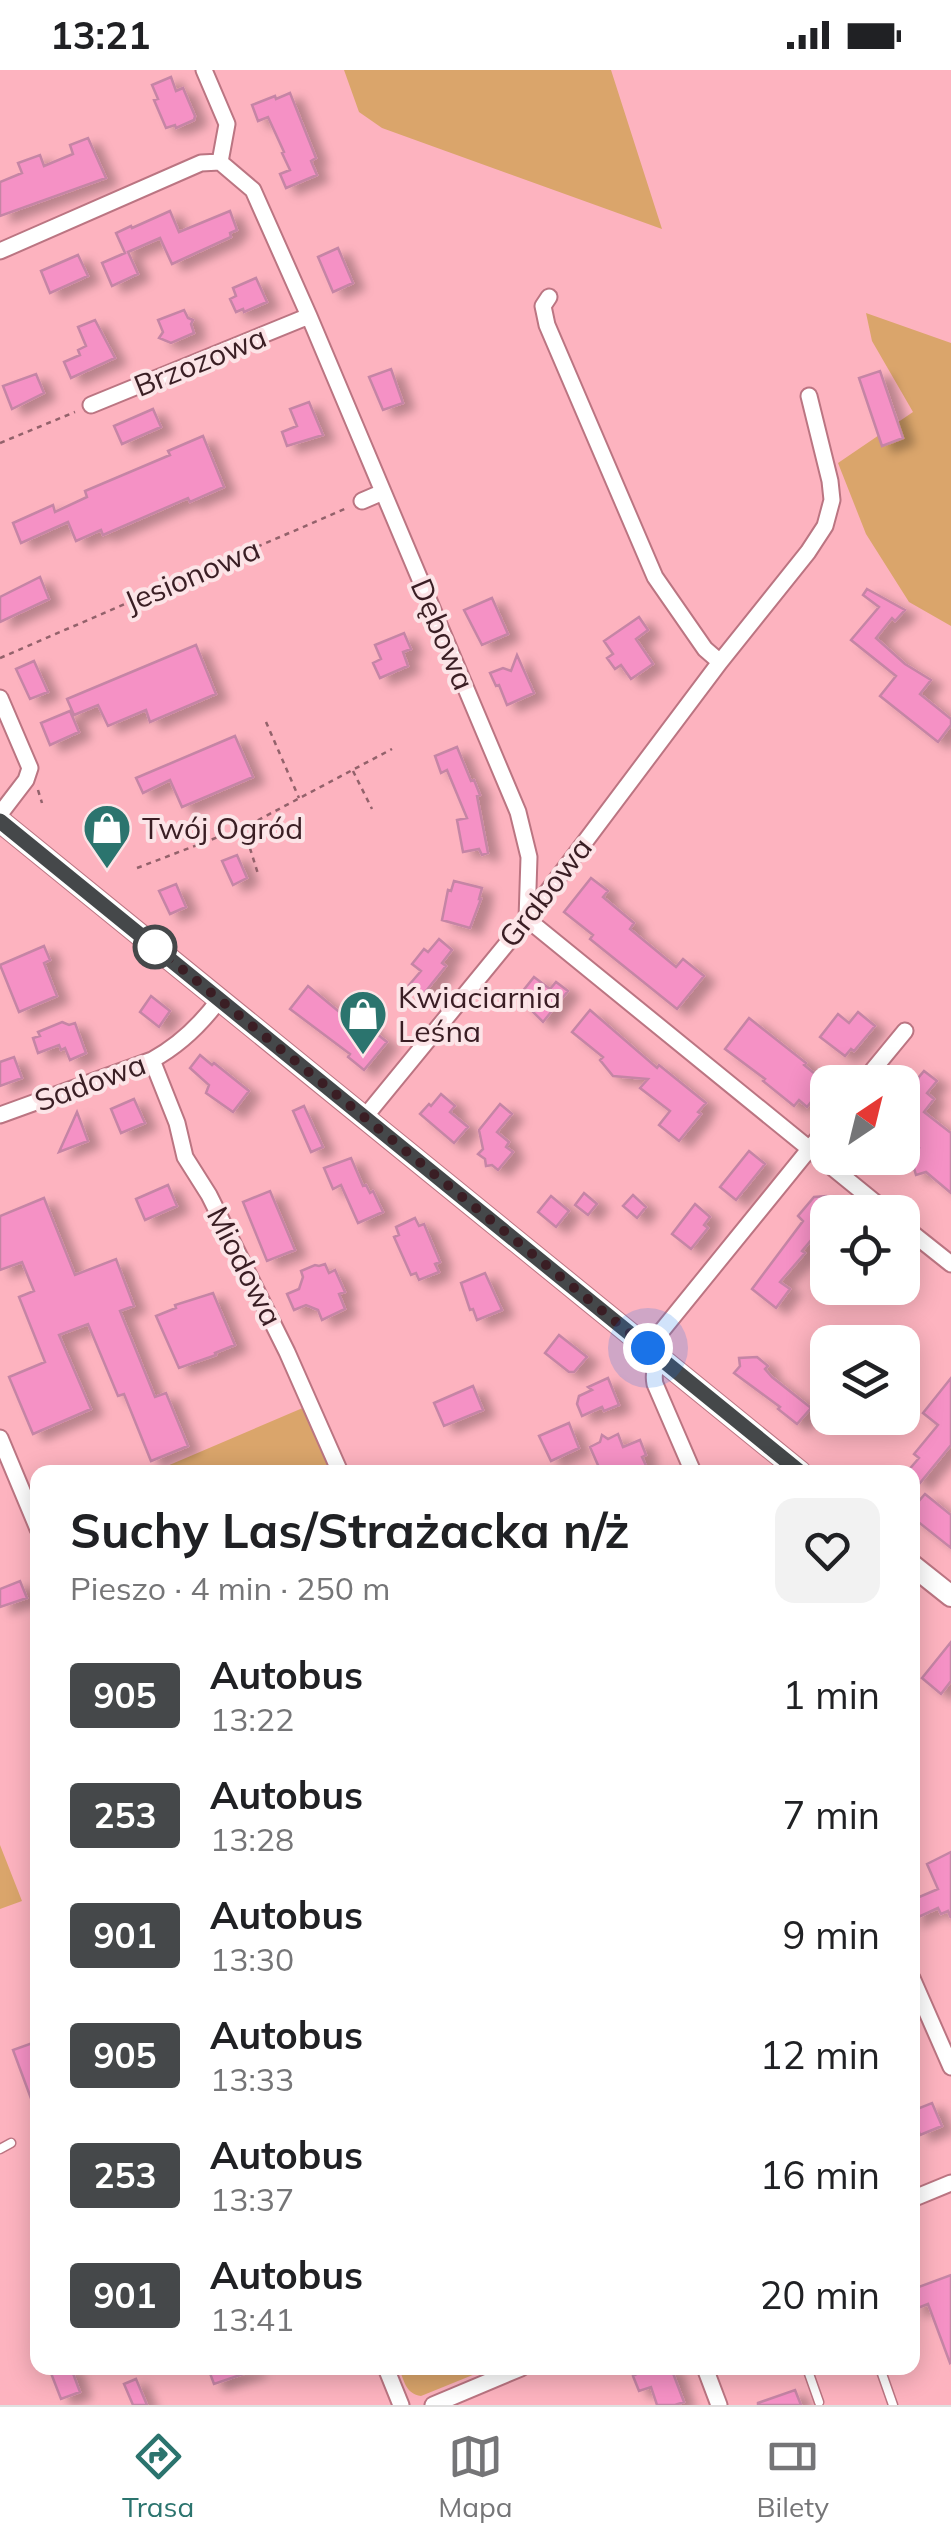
<!DOCTYPE html>
<html lang="pl">
<head>
<meta charset="utf-8">
<style>
  body { margin:0; font-family:Mulish,sans-serif; background:#f2f2f2; color:#202124; height:100vh; display:flex; flex-direction:column; font-size:38px; white-space:nowrap }
  * { box-sizing:border-box; margin:0 }
  p { font-size:32px; color:#757577 }
  .icon { flex:none; width:55px; height:55px; fill:none; stroke:currentColor; stroke-width:2; stroke-linecap:round; stroke-linejoin:round }
  .map { position:relative; flex:1; overflow:hidden }
  .side { position:absolute; left:30px; top:1395px; width:890px; height:910px; display:flex; flex-direction:column; background:#fff; border-radius:20px; box-shadow:0 5px 25px #0003 }
  .side>* { flex:none }
  .badge { padding:0 20px; border-radius:8px; font-size:35px; line-height:65px }
  .needle { width:65px; rotate:35deg }
  .tools { position:absolute; left:810px; top:995px; display:grid; gap:20px }
  .tools a { display:grid; place-items:center; width:110px; height:110px; border-radius:20px; background:#fff; box-shadow:0 5px 25px #0003; font-size:50px }
  .you { position:absolute; width:50px; height:50px; margin:-25px; border:8px solid #fff; border-radius:50%; background:#1a73e8; box-shadow:0 0 0 15px #1a73e833 }
  .map>.badge { position:absolute; translate:-50% -50%; box-shadow:0 0 0 5px #fff }
  .round { display:grid; place-items:center; flex:none; width:105px; height:105px; border-radius:20px; background:#f2f2f2 }
  .head { display:flex; align-items:center; justify-content:space-between; height:170px; padding:0 40px }
  h1 { font-size:48px; font-weight:700; line-height:75px }
  ul { padding:0; list-style:none }
  li { display:flex; align-items:center; gap:30px; height:120px; padding:0 40px }
  li div { flex:1 }
  li b { display:block; font-size:38px }
  li em { font-style:normal }
  li .badge { min-width:110px; font-weight:700; text-align:center }
  .status { display:flex; justify-content:space-between; align-items:center; height:70px; padding:0 50px; background:#fff; direction:ltr }
  .status svg { height:28px; fill:currentColor }
  .menu { display:flex; justify-content:space-around; align-items:center; height:140px; border-top:2px solid #e0e0e0; background:#fff; font-size:28px; color:#757577 }
  .menu a { display:grid; justify-items:center; gap:5px }
  .menu .active { color:#2b746e }
  .map>svg:first-child { display:block }
</style>
</head>
<body>
<div class="status"><b>13:21</b><svg viewBox="0 0 49 12"><path d="M0 12V9h3v3zM5 12V6h3v6zM10 12V3h3v9zM15 12V0h3v12zM26 1h20v11H26zM47 4h2v5h-2z"/></svg></div>
<div class="map">
<svg width="951" height="2335" viewBox="0 0 951 2335">
  <defs>
    <filter id="shadow"><feDropShadow dx="11" dy="6" stdDeviation="5" flood-color="#0004"/></filter>
  </defs>
  <rect width="100%" height="100%" fill="#fdb3bf"/>
  <path fill="#daa56b" d="M344,0H611L662,159L382,58L359,42Z
    M866,243L951,273V556L909,532L866,464L838,393L913,342L872,271Z
    M305,1337L332,1402H153Z
    M0,1775L22,1831L0,1839Z
    M399,2298H490L421,2326C406,2324 404,2311 399,2298Z"/>
  <path fill="#f591c5" stroke="#c585a5" stroke-width="2.5" filter="url(#shadow)" d="M171,7L176,21L183,18L195,46L194,50L176,58L175,55L166,58L154,30L158,29L152,15Z
    M290,23L316,88L311,91L317,105L286,118L280,104L290,100L282,83L284,82L268,47L258,51L252,35L275,26L276,29Z
    M88,68L106,108L0,146V112L22,103L18,93L40,85L44,96L73,84L70,75Z
    M170,141L179,162L230,141L237,160L230,163L231,167L172,194L160,168L128,182L138,204L112,216L102,193L125,183L116,163L131,156L132,158Z
    M338,178L353,213L333,222L318,187Z
    M78,185L88,206L50,223L41,201Z
    M256,208L267,232L244,242L243,239L236,242L230,229L236,226L233,218Z
    M184,240L188,248L193,250L191,254L194,263L171,273L159,268L163,262L158,250Z
    M95,250L115,288L71,308L64,292L80,285L78,280L86,276L78,257Z
    M391,299L403,333L383,340L369,307Z
    M880,301L903,368L882,376L859,308Z
    M36,304L44,323L12,339L3,316Z
    M309,332L323,365L287,376L282,362L297,356L290,339Z
    M153,339L161,357L122,374L114,356Z
    M203,366L224,417L190,432L188,428L103,465L101,460L76,471L68,452L21,473L13,453L53,435L55,442L87,427L85,421L170,385L168,381Z
    M40,507L49,529L0,552V527Z
    M867,519L905,540L895,551L892,548L876,568L905,594L931,610L920,624L951,649V655L938,672L880,626L896,606L851,570L879,537L863,525Z
    M492,528L508,564L482,575L464,540Z
    M639,547L648,560L636,569L653,594L631,609L621,595L615,599L607,588L613,584L604,571Z
    M404,563L411,579L403,582L408,596L380,608L373,593L381,589L375,575Z
    M196,575L216,624L150,652L146,640L108,656L98,635L74,645L67,629Z
    M517,585L534,623L507,635L499,615L496,616L490,603L503,598L511,601Z
    M34,591L48,622L30,629L16,599Z
    M70,641L79,662L50,675L41,653Z
    M235,666L253,707L182,737L170,710L143,723L136,708Z
    M457,677L471,711L474,710L480,725L477,726L488,783L482,785L479,779L463,782L457,750L467,748L447,700L441,703L435,686Z
    M237,785L247,808L233,815L222,791Z
    M591,808L608,821L603,827L634,853L630,859L676,897L683,889L704,906L677,939L590,869L593,865L564,842Z
    M454,811L482,818L479,829H481L470,858L442,850L448,820L451,821Z
    M176,814L186,837L170,844L159,821Z
    M439,869L452,880L442,893L446,896L422,926L409,915L421,901L412,894L424,879L428,882Z
    M44,876L50,890L44,893L57,926L19,942L0,895Z
    M534,907L550,919L556,912L568,921L543,952L518,927Z
    M308,916L349,950L356,942L370,954L367,956L387,972L364,1000L348,987L350,984L290,939Z
    M151,926L170,941L159,957L140,942Z
    M590,940L657,998L659,995L706,1033L698,1042L701,1044L679,1071L659,1055L670,1041L640,1018L648,1009L613,1006L600,990L603,987L572,962Z
    M858,942L875,956L854,981L851,979L845,986L820,967L838,944L849,953Z
    M749,948L806,993L804,995L826,1013L807,1037L799,1030L794,1036L763,1011L765,1009L725,979Z
    M62,952L69,955L75,953L86,983L70,990L65,978L61,980L59,975L38,983L33,968L40,966L38,962Z
    M200,985L212,995L214,993L249,1021L233,1042L206,1023L209,1015L190,998Z
    M14,987L22,1008L0,1016V992Z
    M924,1001L937,1011L927,1023L934,1029L924,1042L951,1063V1123L926,1102L916,1105L911,1088L919,1078L902,1064V1027Z
    M441,1024L455,1036L450,1042L468,1057L454,1073L420,1044L429,1034L431,1036Z
    M134,1029L145,1053L121,1063L111,1039Z
    M500,1034L512,1044L497,1062L509,1072L506,1077L513,1082L498,1100L492,1095L486,1096L485,1089L478,1084L483,1079L479,1060Z
    M304,1036L323,1077L311,1082L293,1041Z
    M77,1042L88,1071L59,1082Z
    M749,1081L765,1094L736,1130L720,1117Z
    M351,1088L363,1116L366,1115L370,1123L373,1121L383,1142L358,1153L341,1115L333,1119L324,1098Z
    M168,1115L177,1136L145,1150L136,1129Z
    M270,1121L295,1180L267,1191L243,1132Z
    M584,1123L597,1134L588,1145L575,1135Z
    M633,1125L646,1137L637,1148L623,1136Z
    M551,1126L569,1141L556,1157L538,1142Z
    M826,1126V1133L836,1140L828,1142V1150L802,1181L805,1183L780,1212L790,1219L776,1238L752,1219L803,1151L798,1146L814,1127Z
    M44,1128L75,1205L116,1189L134,1236L120,1241L155,1327L166,1323L188,1376L151,1391L124,1324L118,1326L88,1254L59,1265L91,1339L33,1364L9,1307L45,1292L19,1227L34,1221L22,1192L0,1200V1146Z
    M695,1134L710,1147L704,1155L708,1158L691,1179L672,1164Z
    M415,1148L419,1156L424,1154L440,1192L435,1194L439,1202L419,1210L416,1203L411,1205L394,1167L399,1165L396,1157Z
    M325,1194L329,1203L335,1200L345,1222L339,1224L345,1239L322,1250L318,1240L306,1235L294,1240L287,1224L299,1219L303,1207L301,1201L315,1195L319,1196Z
    M485,1203L502,1240L477,1250L473,1239L470,1240L461,1213Z
    M213,1223L235,1275L215,1283L216,1285L179,1298L156,1246L176,1238L175,1235Z
    M559,1265L587,1287L574,1302H569L545,1283Z
    M757,1287L768,1296L765,1299L772,1307L811,1338L797,1354L778,1339L780,1337L734,1303L740,1296L739,1288Z
    M820,1290L828,1296V1313L812,1300Z
    M608,1308L619,1335L604,1341L602,1337L582,1346L577,1334L579,1326L592,1320L588,1317Z
    M951,1308V1375L920,1413L912,1407V1402H907L919,1388L914,1384L938,1355L923,1343Z
    M473,1316L483,1340L444,1356L434,1333Z
    M569,1353L579,1378L551,1391L539,1366Z
    M618,1364L623,1377L640,1370L646,1385L642,1387L649,1402H601L590,1377L600,1372L602,1365L608,1369Z
    M925,1424L951,1445V1478L912,1447V1439Z
    M20,1511L27,1528L0,1537V1519Z
    M951,1572V1611L941,1624L922,1608Z
    M951,1782V1848L948,1841L941,1844L938,1838L912,1850V1830L938,1819L927,1794Z
    M38,1971V2041L36,2042L13,1980Z
    M932,2033L942,2056L920,2065L912,2041Z
    M951,2205V2292L950,2293L928,2234L913,2240V2219Z
    M49,2298H71L80,2322L61,2329Z
    M208,2298H254L255,2300L214,2314Z
    M649,2298H671L684,2332L675,2335H657L651,2317L639,2321L633,2306Z
    M136,2309L147,2335H133L124,2314Z
    M795,2320L801,2335H758V2333Z"/>
  <g fill="none" stroke-linecap="round" stroke-linejoin="round">
    <g stroke="#bb7582" stroke-width="11">
      <path id="lane" d="M0,2079L11,2073
        M807,2298L819,2332
        M880,2298L893,2335"/>
    </g>
    <g stroke="#bb7582" stroke-width="19">
      <path id="street" d="M204,0L227,54L220,92
        M0,181L201,93L220,92L253,120L309,246L518,742L529,787L527,849L887,1142
        M549,227L543,236L547,255L655,507L705,579L720,592
        M91,335L309,246
        M362,431L383,422
        M0,628L30,698L26,710L0,744
        M152,990L177,1053L185,1087L209,1125L287,1282L340,1402
        M863,1012L905,961
        M0,1045L152,990C178,976 201,954 219,930
        M364,1048L527,849L720,592L808,482L825,456L832,430L830,411L809,326
        M902,1155L951,1194
        M647,1279L828,1056
        M661,1290C655,1298 653,1304 655,1314L693,1402
        M0,1368L38,1459
        M912,1908L951,1997
        M912,2129L951,2113
        M386,2298L401,2335
        M705,2298L719,2335
        M433,2335L521,2298"/>
    </g>
    <g stroke="#bb7582" stroke-width="24">
      <path id="secondary" d="M0,751L800,1402
        M912,1495L951,1526"/>
    </g>
    <path stroke="#93626b" stroke-width="2.5" stroke-dasharray="5 5" stroke-linecap="butt" d="M0,373L75,342
      M0,588L347,438
      M266,652L299,728
      M353,701L372,739
      M38,720L42,733
      M244,759L258,804
      M137,798L247,756L392,679
      M536,2303L550,2298"/>
    <use href="#lane" stroke="#fff" stroke-width="8"/>
    <use href="#street" stroke="#fff" stroke-width="15"/>
    <use href="#secondary" stroke="#fff" stroke-width="20"/>
  </g>
  <g fill="none" stroke-linecap="round" stroke-linejoin="round">
    <g stroke="#fff" stroke-width="22">
      <path id="line" d="M0,751L800,1402"/>
    </g>
    <use href="#line" stroke="#45484a" stroke-width="15"/>
    <path stroke="#3a1e24" stroke-width="10" stroke-dasharray="0 18" d="M155,877L648,1278"/>
  </g>
  <defs>
    <g id="shop-pin" transform="scale(2.5)"><path d="M0 17L-7.5 6A9.5 9.5 0 1 1 7.5 6Z" fill="#2b746e" stroke="#fce4e7"/><path d="M-5-2.5h2.3a2.7 3.5 0 0 1 5.4 0H5L5.5 6h-11ZM-1.5-2.5h3a1.5 2.3 0 0 0-3 0Z" fill="#fff"/></g>
  </defs>
  <g fill-rule="evenodd">
    <use href="#shop-pin" x="107" y="758"/>
    <use href="#shop-pin" x="363" y="944"/>
  </g>
  <circle fill="#fff" stroke="#45484a" stroke-width="5" cx="155" cy="877" r="20"/>
  <g text-anchor="middle" dominant-baseline="central" stroke-width="8" stroke-linejoin="round" paint-order="stroke">
    <g font-size="30" fill="#3a1e24" stroke="#fce4e7">
      <text transform="translate(200 291) rotate(-22)">Brzozowa</text>
      <text transform="translate(192 505) rotate(-23)">Jesionowa</text>
      <text transform="translate(443 564) rotate(67)">Dębowa</text>
      <text transform="translate(545 822) rotate(-52)">Grabowa</text>
      <text transform="translate(90 1012) rotate(-20)">Sadowa</text>
      <text transform="translate(245 1196) rotate(63)">Miodowa</text>
    </g>
    <g font-size="30" fill="#3a1e24" stroke="#fce4e7" text-anchor="start">
      <text x="142" y="758">Twój Ogród</text>
      <text x="398" y="927">Kwiaciarnia<tspan x="398" dy="34">Leśna</tspan></text>
    </g>
  </g>
</svg>
<div class="tools">
<a><svg class="needle" viewBox="-14 -14 28 28"><path d="M0-13l5 13h-10z" fill="#e53935"/><path d="M0 13l5-13h-10z" fill="#757577"/></svg></a>
<a><svg class="icon" aria-label="locate" viewBox="0 0 24 24"><circle cx="12" cy="12" r="6"/><path d="M12 2v4M12 18v4M2 12h4M18 12h4"/></svg></a>
<a><svg class="icon" aria-label="layers" viewBox="0 0 24 24"><path d="M12 4l9 5-9 5-9-5zM3 14l9 5 9-5"/></svg></a>
</div>
<div class="you" style="left:648px;top:1278px"></div>
<section class="side">
<div class="head"><div><h1>Suchy Las/Strażacka n/ż</h1><p>Pieszo · 4 min · 250 m</p></div><a class="round"><svg class="icon" aria-label="heart" viewBox="0 0 24 24"><path d="M12 20l-8-8c-3-5 5-10 8-4 3-6 11-1 8 4z"/></svg></a></div>
<ul>
<li><span class="badge" style="background:#45484a;color:#fff">905</span><div><b>Autobus</b><p>13:22</p></div><em>1 min</em></li>
<li><span class="badge" style="background:#45484a;color:#fff">253</span><div><b>Autobus</b><p>13:28</p></div><em>7 min</em></li>
<li><span class="badge" style="background:#45484a;color:#fff">901</span><div><b>Autobus</b><p>13:30</p></div><em>9 min</em></li>
<li><span class="badge" style="background:#45484a;color:#fff">905</span><div><b>Autobus</b><p>13:33</p></div><em>12 min</em></li>
<li><span class="badge" style="background:#45484a;color:#fff">253</span><div><b>Autobus</b><p>13:37</p></div><em>16 min</em></li>
<li><span class="badge" style="background:#45484a;color:#fff">901</span><div><b>Autobus</b><p>13:41</p></div><em>20 min</em></li>
</ul>
</section>
</div>
<nav class="menu">
<a class="active"><svg class="icon" aria-label="directions" viewBox="0 0 24 24"><path d="M12 3l9 9-9 9-9-9zM9 14v-3h6M13 9l2 2-2 2"/></svg>Trasa</a>
<a><svg class="icon" aria-label="map" viewBox="0 0 24 24"><path d="M3 6l6-2 6 2 6-2v14l-6 2-6-2-6 2zM9 4v14M15 6v14"/></svg>Mapa</a>
<a><svg class="icon" aria-label="tickets" viewBox="0 0 24 24"><path d="M3 7h18v10H3zM15 7v10"/></svg>Bilety</a>
</nav>
</body>
</html>
